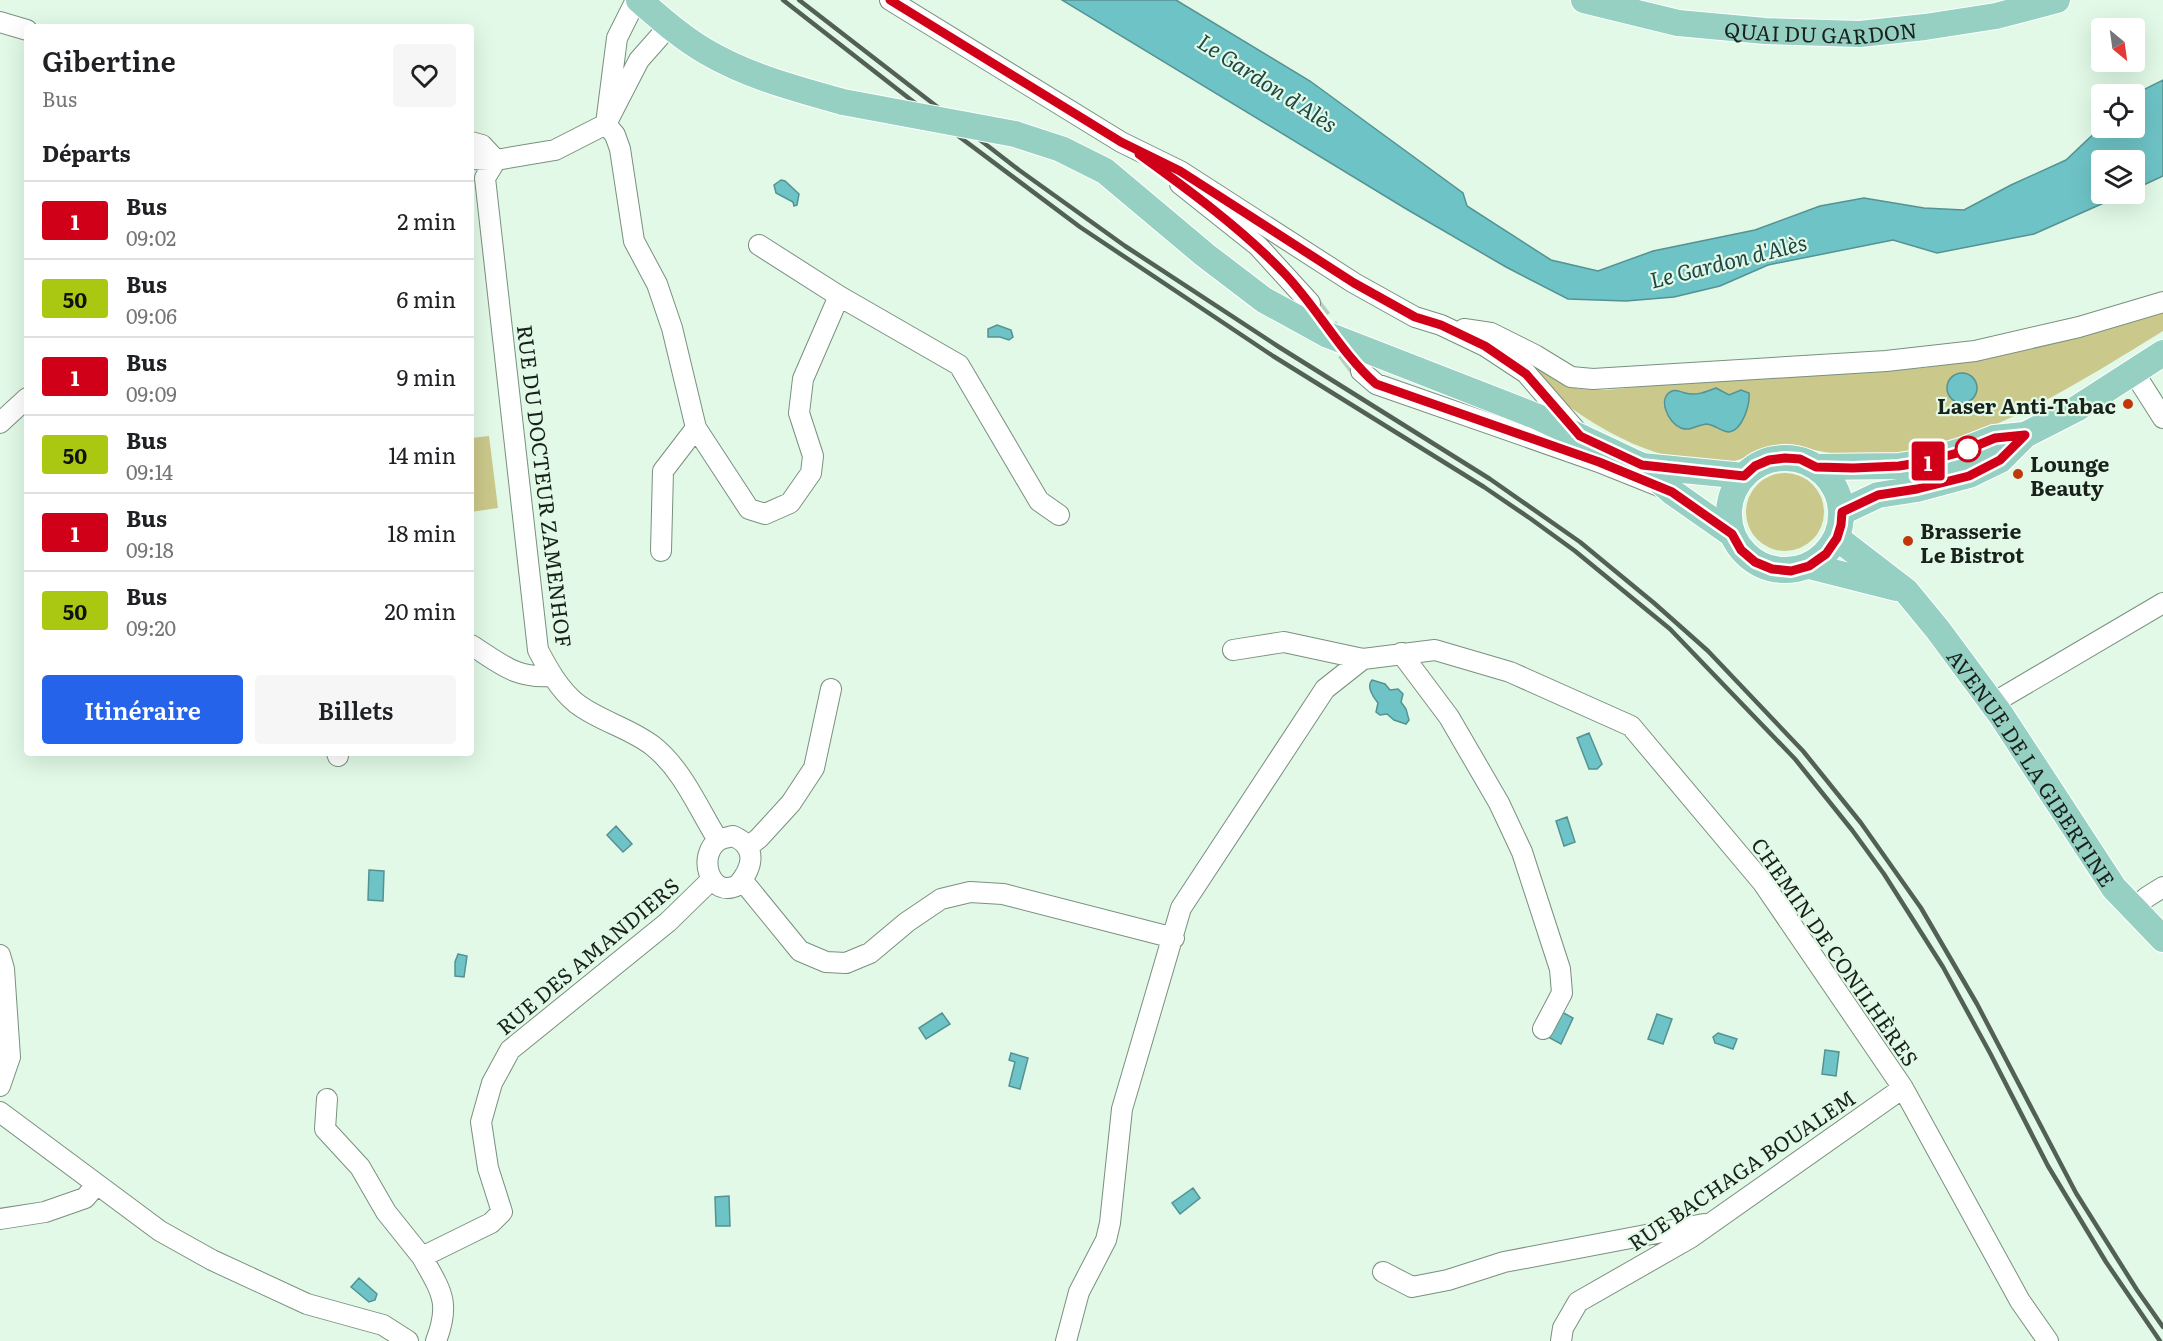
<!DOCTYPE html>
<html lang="fr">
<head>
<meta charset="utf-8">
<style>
  body { margin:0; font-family:Literata,serif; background:#f6f6f6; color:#202124; height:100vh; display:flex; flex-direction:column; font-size:22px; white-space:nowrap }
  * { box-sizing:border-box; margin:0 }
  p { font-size:20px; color:#757577 }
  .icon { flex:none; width:33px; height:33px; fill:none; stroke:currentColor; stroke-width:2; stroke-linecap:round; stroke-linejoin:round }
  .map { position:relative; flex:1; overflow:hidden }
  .sheet { position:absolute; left:24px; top:24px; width:450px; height:732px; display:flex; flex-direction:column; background:#fff; border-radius:6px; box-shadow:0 6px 24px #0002 }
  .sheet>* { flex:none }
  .badge { padding:0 12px; border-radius:4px; font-size:21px; line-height:39px }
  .needle { width:39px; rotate:151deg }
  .tools { position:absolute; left:2091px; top:18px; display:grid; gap:12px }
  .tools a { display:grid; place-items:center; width:54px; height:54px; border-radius:6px; background:#fff; box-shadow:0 6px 24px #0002; font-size:30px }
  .map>.badge { position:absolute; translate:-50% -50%; box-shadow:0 0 0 3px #fff }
  h2 { padding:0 18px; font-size:22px; line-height:54px }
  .round { display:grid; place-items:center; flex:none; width:63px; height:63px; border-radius:6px; background:#f6f6f6 }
  .overview { display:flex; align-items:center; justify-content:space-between; height:102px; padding:0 18px }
  h1 { font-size:28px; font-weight:600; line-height:45px }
  .action { display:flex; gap:12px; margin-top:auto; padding:12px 18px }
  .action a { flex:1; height:69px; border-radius:6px; background:#2563eb; color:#fff; font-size:24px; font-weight:600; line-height:69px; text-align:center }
  .action a+a { background:#f6f6f6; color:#202124 }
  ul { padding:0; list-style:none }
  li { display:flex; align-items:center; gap:18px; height:78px; padding:0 18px; border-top:2px solid #e0e0e0 }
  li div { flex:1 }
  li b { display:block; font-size:22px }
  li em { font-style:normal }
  li .badge { min-width:66px; font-weight:700; text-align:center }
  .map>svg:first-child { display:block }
</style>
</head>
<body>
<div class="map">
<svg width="2163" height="1341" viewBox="0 0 2163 1341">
  <rect width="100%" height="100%" fill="#e1f9e6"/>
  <path fill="#cbc88b" d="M2163,313V331C2090,376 1978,448 1891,454C1875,455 1858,455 1841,454C1820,453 1799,444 1778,447C1761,449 1745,461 1726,462C1666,466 1606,435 1559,399C1541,384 1524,365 1507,348L1548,370L1578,389L1606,390L1722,379L1923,368L1993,357L2053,344Z
    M489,436L498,508L471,512V438Z
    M1746 512a39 39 0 1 1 78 0a39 39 0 1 1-78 0Z"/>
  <path fill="#6ec3c6" stroke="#549293" stroke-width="1.5" d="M1062,0H1176L1310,81L1463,193L1467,206L1551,260L1598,271L1653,251L1755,230L1820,206L1864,198L1924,208L1964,210L2011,185L2066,160L2101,127L2134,128L2135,97L2141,91L2163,80V176L2135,189L2134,160H2102V194H2124L2034,234L1937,253L1893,240L1768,265L1720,286L1674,297L1626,301L1568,299L1506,267L1408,210Z
    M781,180L785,181L799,194L797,205L794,206L793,202L776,193L774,185Z
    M997,325L1011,330L1013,337L1009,340L1000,337H988V329Z
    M1947 388a15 15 0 1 1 30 0a15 15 0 1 1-30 0Z
    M1716,388L1729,395L1741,390L1749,393C1750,404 1743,430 1729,432C1722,432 1715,425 1707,424C1698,424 1691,432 1681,428C1669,424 1656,398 1672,391C1676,389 1680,392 1685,393C1696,396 1706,392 1716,388Z
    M1372,680L1385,684L1390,690L1398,689L1403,694L1401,702L1406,709L1409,720L1406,724L1394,720L1387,714L1380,715L1376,712L1378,703C1373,697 1366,686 1372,680Z
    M1589,733L1602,764L1597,769H1589L1577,738Z
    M1567,817L1575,842L1564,846L1556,821Z
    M616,826L632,844L623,852L607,835Z
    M369,870L384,871L383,901L368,900Z
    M458,954L467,956L464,977L455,976V962Z
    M1560,1011L1573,1018L1561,1044L1548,1037Z
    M942,1013L950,1024L926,1039L919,1028Z
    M1657,1014L1672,1019L1663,1044L1648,1039Z
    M1718,1033L1737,1039L1733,1049L1715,1043L1713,1037Z
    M1825,1050L1839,1052L1836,1076L1822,1074Z
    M1011,1053L1028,1058L1020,1089L1009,1086L1015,1062L1009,1060Z
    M1193,1188L1200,1198L1180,1214L1172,1203Z
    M729,1196L730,1226H716L715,1197Z
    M359,1278L377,1294L375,1300L369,1302L351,1287Z"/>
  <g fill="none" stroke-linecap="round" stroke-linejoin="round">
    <path stroke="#b9cebd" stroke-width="20" stroke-dasharray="20 10" stroke-linecap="butt" d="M1310,303L1361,371"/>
    <g stroke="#7a907f" stroke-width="22">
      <path id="minor" d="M636,0L617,38L606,124L639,60L669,26
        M890,0L1121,142L1180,171L1354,283L1415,317L1441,325L1485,346L1526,373L1579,434
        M0,22L27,30
        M471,142L482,145L496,160L555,150L606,124L615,135L620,149L634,241L657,284L672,328L696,428L749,509L765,514L790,503L811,473L813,456L799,413L803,379L839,296L759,245
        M471,159L496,160L485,178L538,650C548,669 559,689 576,703C599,721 630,728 653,746C683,770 698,808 718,840
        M1180,184L1258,246L1310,303
        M839,296L959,365L1039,501L1059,515
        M1464,329L1491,333L1535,355L1571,377L1593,379L1886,361L1975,351L2079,327L2163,302
        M1361,371L1376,384L1599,462L1659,486
        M2133,371L2163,418
        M0,423L27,398
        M661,551L663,471L696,428
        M471,645C500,663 515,679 552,676
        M1233,650L1284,642L1363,659
        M1401,653L1449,717L1499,803L1522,852L1560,969L1562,993L1543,1029
        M1993,703L2163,603
        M337,753L338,756
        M733,836C758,847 753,867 738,885C710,900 696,855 719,840C723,838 729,837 733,836Z
        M748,847L759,838L791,803L814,768L831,689
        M742,880L800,951L826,962L846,963L870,953L907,922L941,899L970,892L1003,894L1174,938
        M2133,909L2147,897L2163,887
        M0,955L4,969L10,1057L0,1086
        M327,1099L325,1129L360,1167L386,1212L422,1257L491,1223L502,1212L488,1168L481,1122L492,1083L510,1050L668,922L711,880
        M0,1112L160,1231L212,1260L307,1304L383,1325L408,1341
        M0,1219L45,1212L85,1198L97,1184
        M422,1257C441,1291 451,1302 436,1341
        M1383,1272L1412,1287L1448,1280L1504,1262L1704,1224
        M1066,1341L1079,1292L1106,1240L1110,1223L1122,1109L1181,908L1325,689L1363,659L1435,650L1510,672L1631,726L1763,883L1903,1088L2020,1301L2048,1341
        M1561,1341L1563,1328L1578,1302L1690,1238L1903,1088"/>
    </g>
    <g stroke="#fff" stroke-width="28">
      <g id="major">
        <path d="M639,0C660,18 681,37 705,51C747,76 796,89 843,102"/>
        <path id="s1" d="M1584,0L1678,23L1765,31L1860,34L1925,27L1996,16L2057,0"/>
        <path d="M1015,134L1061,149L1105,171L1205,255L1264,300L1328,335L1538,417L1642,466L1744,476"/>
        <circle cx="1785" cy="514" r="56"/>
        <path d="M1642,466L1672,492L1732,534"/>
        <path d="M1816,467L1899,466L1924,462L1961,451L1994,438L2025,435"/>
        <path d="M1842,512L1878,495L1917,489L1969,475L2000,460L2025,435L2076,409L2163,353"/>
        <path id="s2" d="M1837,538L1906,591L1938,630L2001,715L2114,888L2163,939"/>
        <path d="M1809,566L1896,588"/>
      </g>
    </g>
    <use href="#minor" stroke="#fff" stroke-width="20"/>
    <use href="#major" stroke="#95d0c2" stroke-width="26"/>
    <path stroke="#536056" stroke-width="4.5" d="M783,0L933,117L1080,227L1273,356L1484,487L1531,519L1575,551L1670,629L1795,759L1852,830L1884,874L1943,967L1990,1053L2048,1166L2106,1262L2160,1341
      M799,0L1019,170L1125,246L1279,347L1490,479L1580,542L1654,603L1708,651L1803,751L1861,823L1921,908L1977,1004L2076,1193L2137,1290L2163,1327"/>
    <g stroke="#fff" stroke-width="28" stroke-linecap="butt">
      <path id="major-bridge" d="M843,102L1015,134"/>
    </g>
    <use href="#major-bridge" stroke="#95d0c2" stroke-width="26"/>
  </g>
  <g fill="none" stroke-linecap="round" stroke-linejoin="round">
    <g stroke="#fff" stroke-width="14">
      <path id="line" d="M890,0L1082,118L1121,142L1180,171L1354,283L1415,317L1441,325L1485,346L1526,374L1580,436L1642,465L1744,476L1755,466L1769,460L1785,458L1800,459L1816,467L1853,468L1899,466L1924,462L1961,452L1995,438L2025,435L2000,460L1969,476L1917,489L1878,495L1842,512L1841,525L1837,538L1826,554L1809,566L1791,571L1772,569L1755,562L1741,550L1732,534L1672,492L1599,462L1376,384C1341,353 1318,309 1285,274C1242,229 1190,191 1139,154"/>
    </g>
    <use href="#line" stroke="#d10019" stroke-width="9"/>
  </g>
  <g fill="#c0380a" stroke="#e1f9e6" stroke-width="2">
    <circle cx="2128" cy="404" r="6"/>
    <circle cx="2018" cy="474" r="6"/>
    <circle cx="1908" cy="541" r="6"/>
  </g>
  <circle fill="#fff" stroke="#d10019" stroke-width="3" cx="1968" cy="449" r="12"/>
  <g text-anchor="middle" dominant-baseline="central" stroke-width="4.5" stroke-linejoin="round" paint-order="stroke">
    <g font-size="21" fill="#19211b" stroke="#e1f9e6">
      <text stroke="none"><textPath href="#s1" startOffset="240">QUAI DU GARDON</textPath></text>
      <text transform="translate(546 486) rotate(83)">RUE DU DOCTEUR ZAMENHOF</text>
      <text stroke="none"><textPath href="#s2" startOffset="304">AVENUE DE LA GIBERTINE</textPath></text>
      <text transform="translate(1836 951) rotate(55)">CHEMIN DE CONILHÈRES</text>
      <text transform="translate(587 955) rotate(-40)">RUE DES AMANDIERS</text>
      <text transform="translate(1741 1169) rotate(-34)">RUE BACHAGA BOUALEM</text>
    </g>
    <g font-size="21" font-weight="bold" fill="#19211b" stroke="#e1f9e6" text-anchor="start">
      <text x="2116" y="404" text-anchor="end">Laser Anti-Tabac</text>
      <text x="2030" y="462">Lounge<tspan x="2030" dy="24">Beauty</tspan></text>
      <text x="1920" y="529">Brasserie<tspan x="1920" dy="24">Le Bistrot</tspan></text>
    </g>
    <g font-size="22" font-style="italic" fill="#1e4647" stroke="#e1f9e6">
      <text transform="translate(1268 82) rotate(33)">Le Gardon d'Alès</text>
      <text transform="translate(1728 260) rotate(-14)">Le Gardon d'Alès</text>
    </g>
  </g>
</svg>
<div class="tools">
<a><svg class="needle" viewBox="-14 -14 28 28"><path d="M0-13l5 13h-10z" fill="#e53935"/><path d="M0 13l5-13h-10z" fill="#757577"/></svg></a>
<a><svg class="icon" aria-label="locate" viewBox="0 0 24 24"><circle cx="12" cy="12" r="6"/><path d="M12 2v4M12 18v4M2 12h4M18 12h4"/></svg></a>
<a><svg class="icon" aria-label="layers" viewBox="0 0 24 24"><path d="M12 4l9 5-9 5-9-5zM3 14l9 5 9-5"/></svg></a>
</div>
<b class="badge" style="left:1928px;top:461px;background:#d10019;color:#fff">1</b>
<section class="sheet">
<div class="overview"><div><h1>Gibertine</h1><p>Bus</p></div><a class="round"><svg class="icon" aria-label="heart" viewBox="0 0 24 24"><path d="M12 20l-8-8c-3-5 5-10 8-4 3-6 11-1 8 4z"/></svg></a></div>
<h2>Départs</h2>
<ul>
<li><span class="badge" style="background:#d10019;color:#fff">1</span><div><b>Bus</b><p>09:02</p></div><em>2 min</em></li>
<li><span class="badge" style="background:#aac811;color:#111">50</span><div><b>Bus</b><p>09:06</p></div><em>6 min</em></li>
<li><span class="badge" style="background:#d10019;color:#fff">1</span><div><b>Bus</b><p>09:09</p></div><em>9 min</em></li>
<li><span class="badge" style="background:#aac811;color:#111">50</span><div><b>Bus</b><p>09:14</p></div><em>14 min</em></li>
<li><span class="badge" style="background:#d10019;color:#fff">1</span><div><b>Bus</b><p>09:18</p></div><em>18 min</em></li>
<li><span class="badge" style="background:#aac811;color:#111">50</span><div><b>Bus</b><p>09:20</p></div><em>20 min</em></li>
</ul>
<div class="action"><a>Itinéraire</a><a>Billets</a></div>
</section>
</div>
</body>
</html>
